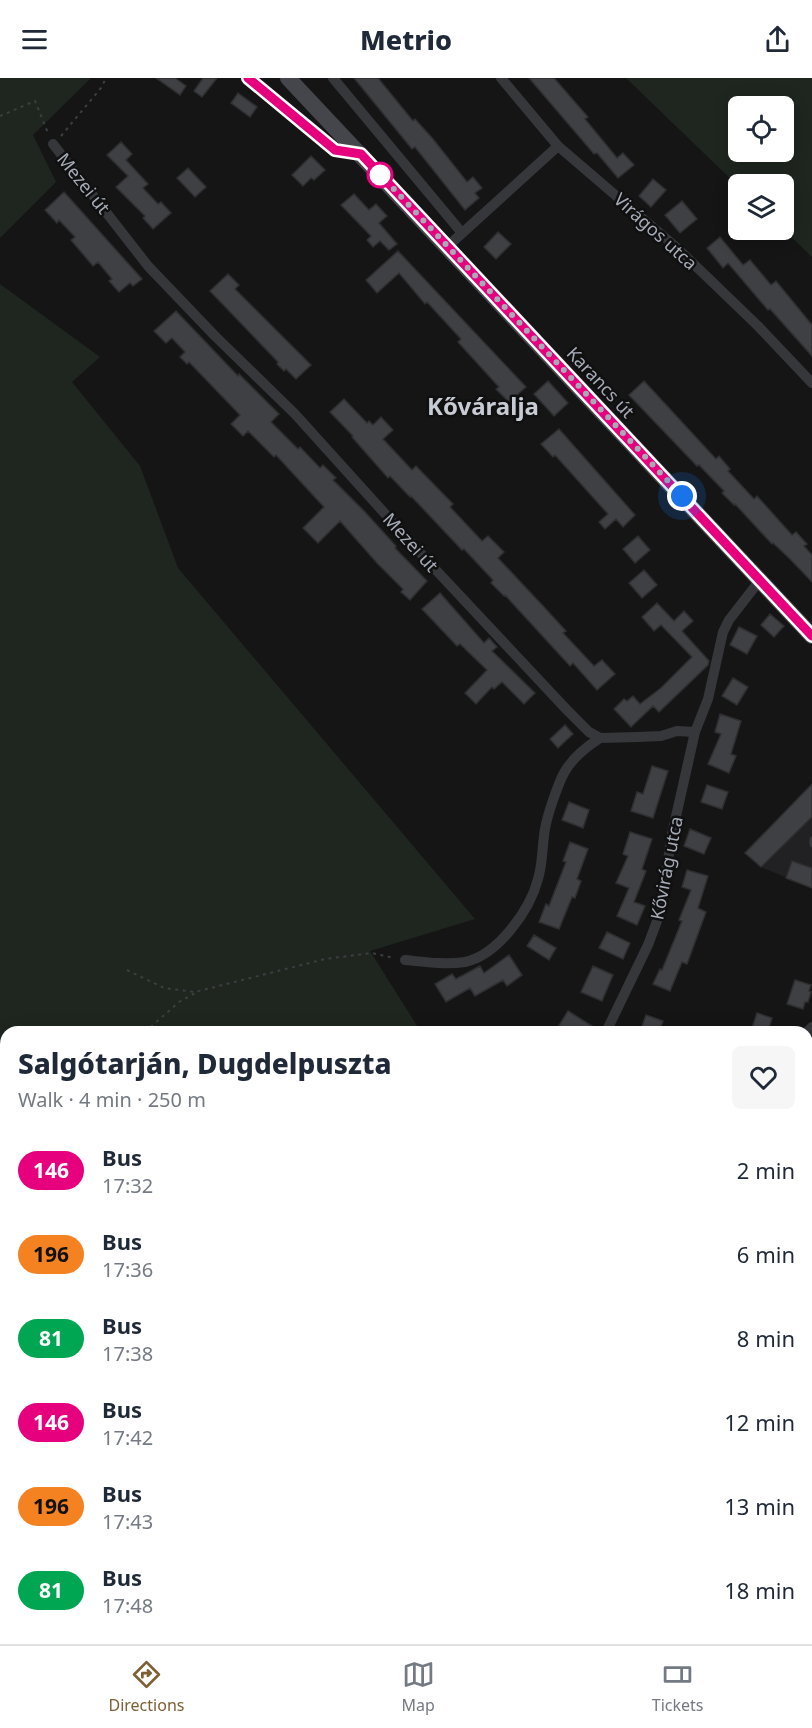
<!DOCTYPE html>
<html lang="en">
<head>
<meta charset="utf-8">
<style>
  body { margin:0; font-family:"Noto Sans",sans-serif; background:#f6f6f7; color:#1f2937; height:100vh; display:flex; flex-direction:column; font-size:22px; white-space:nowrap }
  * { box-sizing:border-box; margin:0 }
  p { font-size:20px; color:#747a83 }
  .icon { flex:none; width:33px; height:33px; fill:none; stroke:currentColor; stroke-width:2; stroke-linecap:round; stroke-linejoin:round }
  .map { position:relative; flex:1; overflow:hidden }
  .side { position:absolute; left:0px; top:948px; width:813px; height:618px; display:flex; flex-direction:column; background:#fff; border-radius:18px 18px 0 0; box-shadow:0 3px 15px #0003 }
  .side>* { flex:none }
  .badge { padding:0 12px; border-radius:20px; font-size:21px; line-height:39px }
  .controls { position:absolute; left:728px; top:18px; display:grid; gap:12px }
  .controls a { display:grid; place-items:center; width:66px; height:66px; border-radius:9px; background:#fff; box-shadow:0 3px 15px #0003; font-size:30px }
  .you { position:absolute; width:30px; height:30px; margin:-15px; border:4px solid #fff; border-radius:50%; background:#1a73e8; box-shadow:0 0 0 9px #1a73e833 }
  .map>.badge { position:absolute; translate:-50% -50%; box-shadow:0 0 0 3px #fff }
  .round { display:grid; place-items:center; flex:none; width:63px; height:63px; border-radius:9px; background:#f6f6f7 }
  .overview { display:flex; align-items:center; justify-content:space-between; height:102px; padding:0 18px }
  h1 { font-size:28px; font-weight:800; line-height:45px }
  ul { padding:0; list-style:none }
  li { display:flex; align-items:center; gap:18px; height:84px; padding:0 18px }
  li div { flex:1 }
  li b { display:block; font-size:22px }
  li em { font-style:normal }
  li .badge { min-width:66px; font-weight:700; text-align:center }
  header { display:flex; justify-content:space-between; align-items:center; height:78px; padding:0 18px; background:#fff; font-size:27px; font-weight:800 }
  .menu { display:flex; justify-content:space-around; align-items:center; height:84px; border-top:2px solid #e0e1e3; background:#fff; font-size:16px; color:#747a83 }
  .menu a { display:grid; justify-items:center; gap:3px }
  .menu .current { color:#7e6034 }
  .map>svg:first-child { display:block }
</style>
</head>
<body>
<header><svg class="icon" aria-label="menu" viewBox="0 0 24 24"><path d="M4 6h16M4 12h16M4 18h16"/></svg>Metrio<svg class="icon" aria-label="share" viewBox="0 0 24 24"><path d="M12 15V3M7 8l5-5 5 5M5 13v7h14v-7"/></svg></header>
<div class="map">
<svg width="812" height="1566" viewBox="0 0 812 1566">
  <rect width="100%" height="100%" fill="#151516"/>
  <path fill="#212123" d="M812,706V810L763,790L746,775Z"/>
  <path fill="#1f261f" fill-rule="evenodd" d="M0,0H91L33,57L56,104L0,160Z
    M626,0H812V179L783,151V106L738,108ZM738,28H783V74H738Z
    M0,206L100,279L72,304L140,388L178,490L475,841L370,873L421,954H6V1560H807V1256L812,1260V1566H0Z
    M812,988V1097L811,1098L807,1097V990Z"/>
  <path fill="#3f4043" stroke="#2f2f32" stroke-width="1.5" d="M156,0H175L186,8L180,17Z
    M203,0H217L202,19L194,13Z
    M354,0H378L413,43L415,41L433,61L467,104L473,99L482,110L475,115L479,120L465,132L415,69L412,71Z
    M529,0H554L588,39L585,41L617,80L623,75L634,87L618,100L597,75L594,76Z
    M238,15L257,29L250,39L231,25Z
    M121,64L132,76L126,82L148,106L143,110L158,126L161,124L171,135L153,151L143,140L145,138L116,109L128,98L107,77Z
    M311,78L325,92L314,102L311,100L303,108L292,97Z
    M188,90L206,109L195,119L177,100Z
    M653,101L666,112L651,129L639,118Z
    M64,114L142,201L133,208L130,205L119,214L109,203L112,201L98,184L93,188L71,162L75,159L59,142L57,145L45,132Z
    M354,116L369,132L376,126L387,138L379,145L397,166L389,172L380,163L373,169L367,162L371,158L341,127Z
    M682,123L697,141L680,155L665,137Z
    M498,154L511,166L496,181L484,169Z
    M720,159L743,187L750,182L771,207L776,203L812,247V278L770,231L768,232L728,185L723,190L707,170Z
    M398,173L526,309L509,324L496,311L499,309L458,264L461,261L427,224L425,226L399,195L377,215L366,202Z
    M228,196L239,207L235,211L311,287L296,301L286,291L284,293L277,286L278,284L210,213Z
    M176,233L238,298L239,296L279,336L271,344L298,371L300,369L320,390L323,387L336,400L333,402L365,434L396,468L395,470L427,503L410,522L401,514L403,511L377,485L340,443L318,465L303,450L324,429L276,377L274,379L248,353L243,358L231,346L240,337L189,284L187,286L180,279L185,274L172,260L166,265L154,253Z
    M548,303L568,325L554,338L534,316Z
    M644,303L716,381L719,378L730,391L728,393L754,421L757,418L792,457L796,454L807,466L804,468L812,477V504L790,481L773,465L772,466L735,426L734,427L722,415L724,413L699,387L697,388L629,317Z
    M344,321L367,345L369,343L373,347L381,339L393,352L383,361L412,392L416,388L453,426L450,429L482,463L488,458L504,474L498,480L544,529L566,553L563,555L594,588L602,582L615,596L597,612L573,585L570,588L505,517L504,518L491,505L493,502L464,471L462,472L411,418L410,419L390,398L388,400L352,359L353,358L330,334Z
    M559,351L635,437L623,449L616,441L605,451L599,444L608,436L555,377L553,379L541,366Z
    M638,458L650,472L635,485L623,471Z
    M644,492L657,507L642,520L629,505Z
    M440,515L484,565L489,560L497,569L492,573L535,615L524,626L502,604L494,611L492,609L476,626L465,615L487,592L460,566L457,568L422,531Z
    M657,525L674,543L684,533L693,543L682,553L709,583L708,587L659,634L653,628L631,649L614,631L624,621L627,623L633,618L640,626L661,610L692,579L661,547L654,553L642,539Z
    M770,536L784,548L774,559L761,547Z
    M739,549L757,558L747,576L730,567Z
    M733,600L748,609L737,627L722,618Z
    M720,636L741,643L731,676L736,678L729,695L708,686L721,656L715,654Z
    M565,647L573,656L558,670L550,661Z
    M652,688L668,693L653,740L631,733L637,714L643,716Z
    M812,706V739L761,789L745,775Z
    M707,707L728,714L722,731L701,724Z
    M569,724L589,732L583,750L562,742Z
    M690,751L711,760L704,776L684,768Z
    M630,754L652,761L642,791L646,793L634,824L645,828L637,847L617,838L629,810L616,805L628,778L623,776Z
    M570,764L588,771L577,801L581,803L575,820L572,819L559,851L539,844L546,826L549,828L566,784L563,783Z
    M792,783L812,790V810L786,800Z
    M687,792L708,798L698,830L706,834L687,886L682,884L670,913L653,906L660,891L662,892L682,843L679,842L691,812L682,809Z
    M607,854L630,865L623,881L599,870Z
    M534,857L556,870L549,882L527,868Z
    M509,877L522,897L507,908L503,902L475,918L470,910L446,924L435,906L452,896L456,901L480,888L484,895Z
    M593,888L613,897L602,923L581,914Z
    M795,902L811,907L809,913L811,914L808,924H805L803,931L787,926Z
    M568,933L592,948L588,954H566L558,949Z
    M757,935L772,940L768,954L752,950Z
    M646,937L663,943L659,954H640Z"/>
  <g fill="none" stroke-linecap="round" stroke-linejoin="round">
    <path stroke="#3c3e42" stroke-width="2" stroke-dasharray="3 4.5" stroke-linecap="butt" d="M0,38L35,23L48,55
      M61,58L101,10L106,0
      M127,892L164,910L195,914L325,881L372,875L394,880
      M145,954L179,924L195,915
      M0,1285L6,1272
      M0,1335L6,1333"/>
    <path stroke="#36373b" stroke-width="5" d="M812,761V767"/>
    <path stroke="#36373b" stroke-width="10" d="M248,0L335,72L360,76
      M333,0L462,155
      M501,0L558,68L677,170L758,248L812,305
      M53,66L148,188L215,258L295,336L434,490L567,632L589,654L600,660L638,659L661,658L677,653L695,654L708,621L723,554L729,542L760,502
      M448,168L558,68
      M405,882C425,884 445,887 465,884C498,877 530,832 538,801C543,785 542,767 545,751C547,738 558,706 564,695C572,680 586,669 600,660
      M606,954L648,867L660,835L672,756L695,654
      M807,954L812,949
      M807,1247L812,1250"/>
    <path stroke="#44464b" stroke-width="16" d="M288,0L812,558"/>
  </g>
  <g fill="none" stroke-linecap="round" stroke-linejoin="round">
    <g stroke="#fff" stroke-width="14">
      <path id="line" d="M248,0L335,72L361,76L812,558"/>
    </g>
    <use href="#line" stroke="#e6007e" stroke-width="9"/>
    <path stroke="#a6acb7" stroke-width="6" stroke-dasharray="0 10.8" d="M380,97L376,92L682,418"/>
  </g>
  <circle fill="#fff" stroke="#e6007e" stroke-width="3" cx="380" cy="97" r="12"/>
  <g text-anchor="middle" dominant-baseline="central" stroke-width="5" stroke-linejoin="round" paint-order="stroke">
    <g font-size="18" fill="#a6acb7" stroke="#101011">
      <text transform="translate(84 105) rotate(51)">Mezei út</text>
      <text transform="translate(656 153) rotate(42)">Virágos utca</text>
      <text transform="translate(601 304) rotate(47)">Karancs út</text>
      <text transform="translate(411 464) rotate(48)">Mezei út</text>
      <text transform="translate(666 790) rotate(-79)">Kővirág utca</text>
    </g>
    <g font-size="24" font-weight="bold" fill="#c7cbd3" stroke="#101011">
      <text x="483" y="327">Kőváralja</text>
    </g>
  </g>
</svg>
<div class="controls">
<a><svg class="icon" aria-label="locate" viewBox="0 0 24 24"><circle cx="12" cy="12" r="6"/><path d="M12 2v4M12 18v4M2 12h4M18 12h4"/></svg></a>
<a><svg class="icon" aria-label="layers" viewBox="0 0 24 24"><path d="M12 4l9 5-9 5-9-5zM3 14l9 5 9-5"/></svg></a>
</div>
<div class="you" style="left:682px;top:418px"></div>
<section class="side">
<div class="overview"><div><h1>Salgótarján, Dugdelpuszta</h1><p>Walk · 4 min · 250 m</p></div><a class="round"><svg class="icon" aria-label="heart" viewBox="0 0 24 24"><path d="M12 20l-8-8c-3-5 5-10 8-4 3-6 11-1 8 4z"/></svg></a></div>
<ul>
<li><span class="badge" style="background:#e6007e;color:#fff">146</span><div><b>Bus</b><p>17:32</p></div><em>2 min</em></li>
<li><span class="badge" style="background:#f58220;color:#111">196</span><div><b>Bus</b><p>17:36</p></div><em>6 min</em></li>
<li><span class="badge" style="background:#00a651;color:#fff">81</span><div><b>Bus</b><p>17:38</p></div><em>8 min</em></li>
<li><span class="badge" style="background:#e6007e;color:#fff">146</span><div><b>Bus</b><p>17:42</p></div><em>12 min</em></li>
<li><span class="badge" style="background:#f58220;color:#111">196</span><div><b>Bus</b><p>17:43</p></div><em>13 min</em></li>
<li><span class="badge" style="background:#00a651;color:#fff">81</span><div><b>Bus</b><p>17:48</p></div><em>18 min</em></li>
</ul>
</section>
</div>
<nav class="menu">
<a class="current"><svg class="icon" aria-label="directions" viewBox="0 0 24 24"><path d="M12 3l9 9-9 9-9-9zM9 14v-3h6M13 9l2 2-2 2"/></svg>Directions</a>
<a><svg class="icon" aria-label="map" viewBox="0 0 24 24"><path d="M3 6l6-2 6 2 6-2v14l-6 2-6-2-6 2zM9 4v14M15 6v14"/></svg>Map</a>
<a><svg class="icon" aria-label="tickets" viewBox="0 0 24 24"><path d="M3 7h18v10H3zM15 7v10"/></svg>Tickets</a>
</nav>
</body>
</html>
